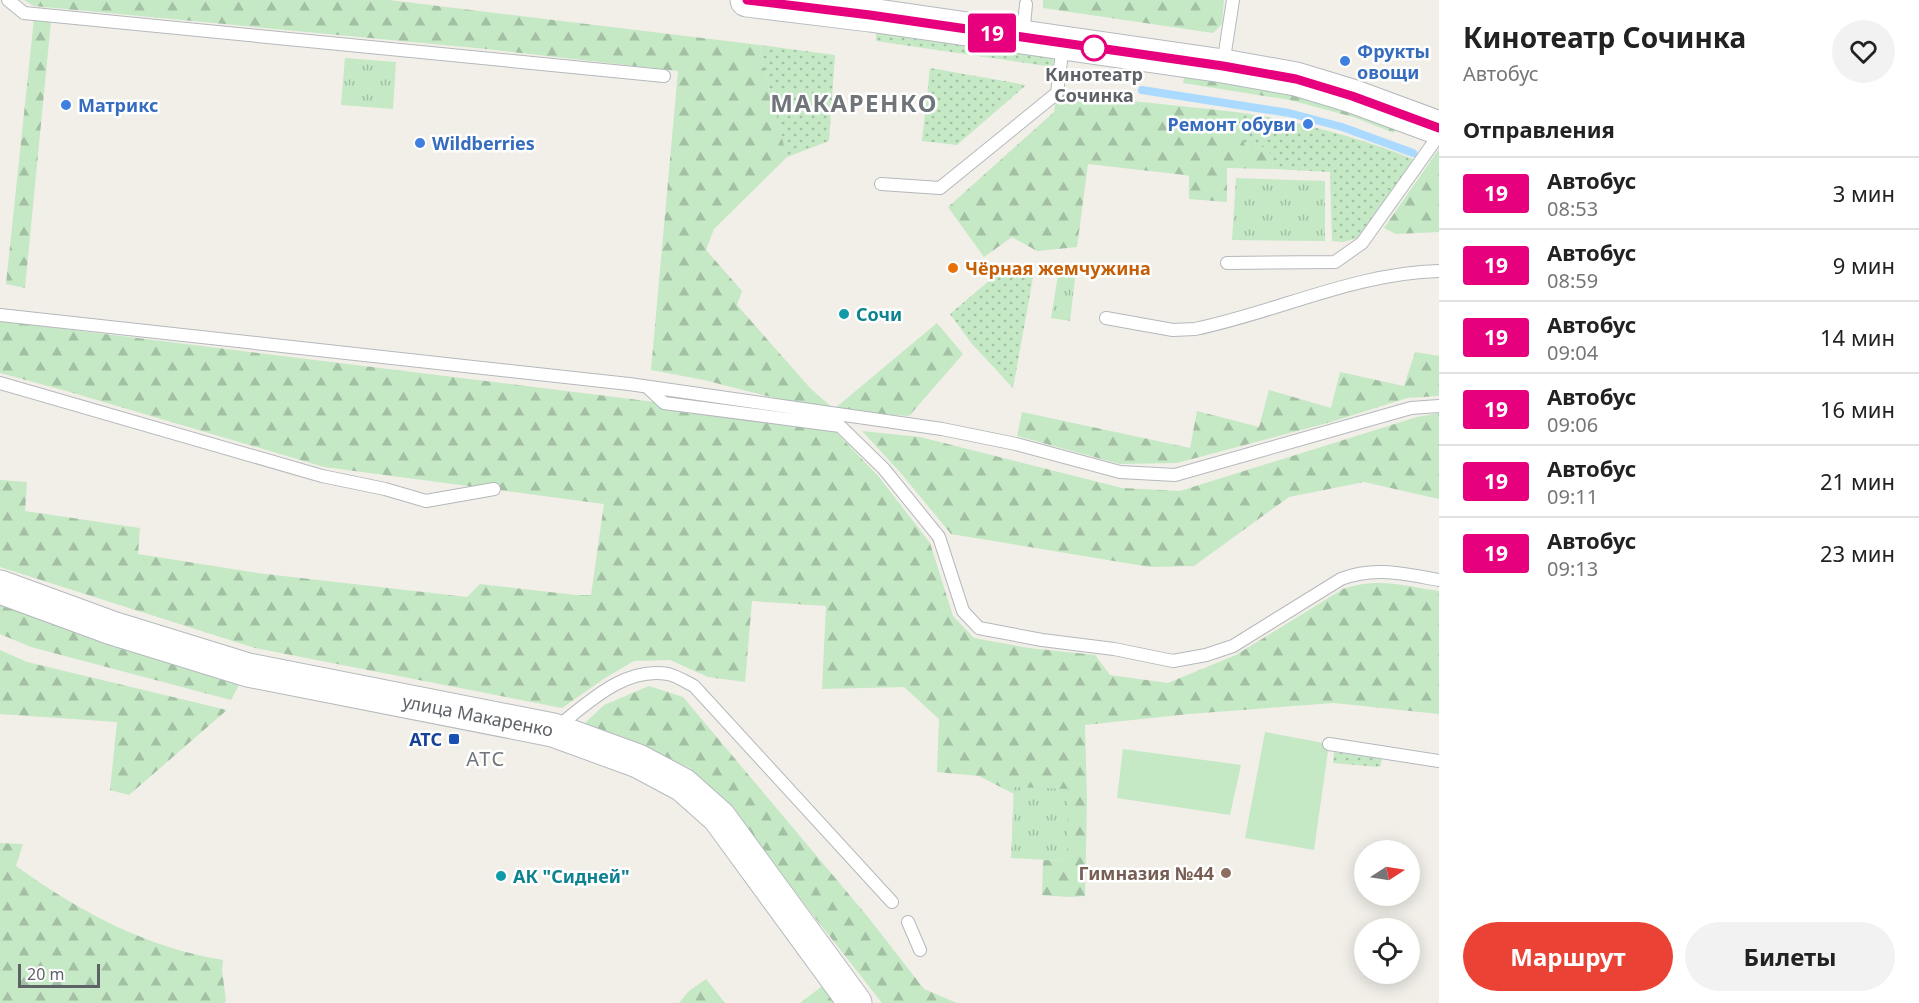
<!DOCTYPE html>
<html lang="ru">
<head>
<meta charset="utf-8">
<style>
  body { margin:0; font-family:"Noto Sans",sans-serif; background:#f2f2f2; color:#222; height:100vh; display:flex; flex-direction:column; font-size:22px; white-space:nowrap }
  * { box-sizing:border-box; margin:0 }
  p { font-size:20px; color:#767676 }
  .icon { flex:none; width:33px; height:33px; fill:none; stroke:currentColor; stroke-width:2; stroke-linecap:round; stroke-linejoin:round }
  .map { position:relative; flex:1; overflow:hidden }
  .details { display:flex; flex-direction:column; background:#fff; width:480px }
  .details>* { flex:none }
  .badge { padding:0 12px; border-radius:4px; font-size:21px; line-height:39px }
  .needle { width:39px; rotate:78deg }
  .fabs { position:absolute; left:1354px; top:840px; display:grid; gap:12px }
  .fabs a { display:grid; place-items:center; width:66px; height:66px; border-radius:50%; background:#fff; box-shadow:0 3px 15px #0003; font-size:30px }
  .scale { position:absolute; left:18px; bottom:15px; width:82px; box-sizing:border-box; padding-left:6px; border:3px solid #5f6368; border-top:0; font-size:16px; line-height:21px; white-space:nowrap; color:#5f6368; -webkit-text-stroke:4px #fff; paint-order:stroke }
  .map>.badge { position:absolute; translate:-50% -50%; box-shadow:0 0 0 3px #fff }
  h2 { padding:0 24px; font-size:22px; line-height:54px }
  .round { display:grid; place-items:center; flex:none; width:63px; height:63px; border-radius:32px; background:#f2f2f2 }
  .overview { display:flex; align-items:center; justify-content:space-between; height:102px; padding:0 24px }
  h1 { font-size:28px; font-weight:700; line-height:45px }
  .cta { display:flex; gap:12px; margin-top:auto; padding:12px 24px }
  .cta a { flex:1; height:69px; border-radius:36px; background:#ea4335; color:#fff; font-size:24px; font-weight:700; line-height:69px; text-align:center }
  .cta a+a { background:#f2f2f2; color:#222 }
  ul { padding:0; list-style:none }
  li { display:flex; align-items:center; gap:18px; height:72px; padding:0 24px; border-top:2px solid #e0e0e0 }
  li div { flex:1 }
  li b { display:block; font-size:22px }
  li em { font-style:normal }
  li .badge { min-width:66px; font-weight:700; text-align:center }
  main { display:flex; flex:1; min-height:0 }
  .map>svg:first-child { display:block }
</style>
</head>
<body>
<main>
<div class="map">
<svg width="1439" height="1003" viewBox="0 0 1439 1003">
  <defs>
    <pattern id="grass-dots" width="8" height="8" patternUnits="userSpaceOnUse" patternTransform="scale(1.5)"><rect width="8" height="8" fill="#c5e8c5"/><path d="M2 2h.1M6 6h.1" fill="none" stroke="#a3c0a4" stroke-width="1.8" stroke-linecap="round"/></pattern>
    <pattern id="forest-firs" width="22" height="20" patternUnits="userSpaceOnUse" patternTransform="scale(1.5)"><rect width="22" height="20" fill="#c5e8c5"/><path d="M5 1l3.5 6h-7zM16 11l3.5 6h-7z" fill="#a3c0a4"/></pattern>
    <pattern id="park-tufts" width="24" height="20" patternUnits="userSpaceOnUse" patternTransform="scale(1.5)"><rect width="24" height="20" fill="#c5e8c5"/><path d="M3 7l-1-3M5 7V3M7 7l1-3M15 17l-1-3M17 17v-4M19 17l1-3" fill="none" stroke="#a3c0a4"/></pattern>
  </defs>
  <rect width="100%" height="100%" fill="#f1efe8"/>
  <path fill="url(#grass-dots)" d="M876,25L1055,49L1053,67L876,41Z
    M760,45L835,55L829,141L787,157L764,69Z
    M930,68L1026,85L957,145L922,141Z
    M1236,112C1297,121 1356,136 1413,159L1393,192L1358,238L1343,242L1332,241L1330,172L1274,169L1268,148L1245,146Z
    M1013,267L1034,272L1013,388L972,344L950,314L989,281Z
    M1334,752L1382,759L1380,767L1333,763Z"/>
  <path fill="url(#forest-firs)" d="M24,0H389L760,45L764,69L787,157L714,229L706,250L742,291L737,305L811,389L834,409L937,323L963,354L909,416L836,411L803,405L704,380L651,370L678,71L486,49L34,6Z
    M1043,0H1224L1222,24L1213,33L1043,8Z
    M34,19L51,21L25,288L6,284Z
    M1185,71L1291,87L1397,120L1394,133L1353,117L1290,100L1183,83Z
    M1057,93L1236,112L1245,146L1268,147L1274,169L1227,168V202L1189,199V176L1185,175L1088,164L1077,247L1037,251L1012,237L984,257L948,207L1054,112Z
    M1439,149V232L1396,234L1384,228Z
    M0,321L711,409L820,424L835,431L879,477L930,543L953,616L974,638L1029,648L1095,655L1110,675L1168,683L1236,655L1343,589C1379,577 1403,586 1439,591V714L1334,703L1189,714L1085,725L1087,800L1085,896L1068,897L1042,895L1043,860L1067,861L1014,787V794L979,776L937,772L939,719L904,687L822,689L826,606L752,601L745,682L708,677L670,660L634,661L605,678L562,708L255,648L0,567V480L27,482L25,511L140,528L138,554L257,573L467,597L480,584L576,595H591L604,504L324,467L63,390L0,373Z
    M1415,352L1439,356V396L1407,398L1331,422L1177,463L1120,464L1017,436L1022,412L1190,448L1197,411L1259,427L1269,390L1331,408L1340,372L1404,386Z
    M1439,413V499L1364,482L1289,497L1194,566L1150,567L951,534L899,471L862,431L920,437L1122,488L1180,491L1417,417Z
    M0,602L236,674L239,685L231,700L31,647L0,634Z
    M0,650L27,662L227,710L129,795L110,790L117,722L0,714Z
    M649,686L683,697L868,917L924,989L957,1003H882L726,804L690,768L584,724L604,705Z
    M0,843L23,844L16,866C78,911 147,948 223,960L222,970L226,1001L224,1003H0Z
    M706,979L725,1003H679L689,991Z
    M825,984L841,1003H800Z"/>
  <path fill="url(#park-tufts)" d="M345,58L396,62L393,109L341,105Z
    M1236,178L1325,181V241L1232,240Z
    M1058,275L1075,278L1070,321L1051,318Z
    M1014,787L1068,789L1067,861L1011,858Z"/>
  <path fill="#c5e8c5" d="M1265,732L1329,744L1314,850L1245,838Z
    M1123,749L1241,765L1230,815L1117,798Z"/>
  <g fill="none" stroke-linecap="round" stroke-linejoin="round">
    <path stroke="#aadaff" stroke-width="8" d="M1142,90L1289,113L1342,127L1413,153"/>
    <g stroke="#b5b8bc" stroke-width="14">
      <path id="lane" d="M8,0L24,13L664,76
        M1023,37L1026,4
        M1223,65L1233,0
        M881,184L940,188L1057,93L1063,45
        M1227,263L1335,262L1362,243L1439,135
        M0,315L629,384L942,429L1016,444L1120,472L1175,475L1411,408L1439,406
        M1106,318L1173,330L1195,329C1277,312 1355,273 1439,271
        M0,383L322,476L385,489L426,501L494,489
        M647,387L664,403L840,426L884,469L939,537L963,611L979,628L1042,640L1114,649L1173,661L1206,655L1233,646L1341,579C1375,566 1404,574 1439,580
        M557,727C588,703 625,666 668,674C677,676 686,682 694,686L892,902
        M1329,744L1439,761
        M908,922L920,950"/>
    </g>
    <g stroke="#b6babf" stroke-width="35">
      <g id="secondary">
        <path d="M747,0L870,15L1223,66L1296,79L1352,96L1439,128"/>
        <path id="s1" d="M0,587L112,628L248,670L553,730L638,761L683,785L719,817L855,1003"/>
      </g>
    </g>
    <use href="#lane" stroke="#fff" stroke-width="12"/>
    <use href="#secondary" stroke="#fff" stroke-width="33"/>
  </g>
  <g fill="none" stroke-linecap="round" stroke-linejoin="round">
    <g stroke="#fff" stroke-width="14">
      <path id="line" d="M747,0L870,15L1223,66L1296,79L1352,96L1439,128"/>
    </g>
    <use href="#line" stroke="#e6007e" stroke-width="9"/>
  </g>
  <circle fill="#fff" stroke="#e6007e" stroke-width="3" cx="1094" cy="48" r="12"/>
  <g fill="#3f7fe0" stroke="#fff" stroke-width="2">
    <circle cx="1345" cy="61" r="6"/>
    <circle cx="66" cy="105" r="6"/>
    <circle cx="1308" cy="124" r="6"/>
    <circle cx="420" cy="143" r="6"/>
  </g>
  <circle fill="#e8710a" stroke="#fff" stroke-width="2" cx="953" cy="268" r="6"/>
  <g fill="#0f9aa8" stroke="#fff" stroke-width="2">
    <circle cx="844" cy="314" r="6"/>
    <circle cx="501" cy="876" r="6"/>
  </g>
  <rect fill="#1a4fb4" stroke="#fff" stroke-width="2" x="448" y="733" width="12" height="12" rx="3"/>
  <circle fill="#8d6e63" stroke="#fff" stroke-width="2" cx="1226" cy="873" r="6"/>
  <g text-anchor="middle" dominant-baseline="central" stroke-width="5" stroke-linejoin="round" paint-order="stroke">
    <g font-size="18" font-weight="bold" fill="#366cbe" stroke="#fff" text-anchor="start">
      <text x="1357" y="51">Фрукты<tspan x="1357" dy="21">овощи</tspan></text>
      <text x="78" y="105">Матрикс</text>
      <text x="1296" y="124" text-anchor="end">Ремонт обуви</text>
      <text x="432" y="143">Wildberries</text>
    </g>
    <g font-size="18" font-weight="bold" fill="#5f6368" stroke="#fff">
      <text x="1094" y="74">Кинотеатр<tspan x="1094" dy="21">Сочинка</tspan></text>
    </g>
    <g font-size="18" font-weight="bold" fill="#c56008" stroke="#fff" text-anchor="start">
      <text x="965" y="268">Чёрная жемчужина</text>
    </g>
    <g font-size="18" font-weight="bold" fill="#0d838f" stroke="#fff" text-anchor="start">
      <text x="856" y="314">Сочи</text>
      <text x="513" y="876">АК "Сидней"</text>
    </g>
    <g font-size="18" fill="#5f6368" stroke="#fff">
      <text stroke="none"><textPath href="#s1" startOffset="496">улица Макаренко</textPath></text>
    </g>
    <g font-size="18" font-weight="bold" fill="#164399" stroke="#fff" text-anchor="end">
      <text x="442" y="739">АТС</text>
    </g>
    <g font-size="18" font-weight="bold" fill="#785e54" stroke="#fff" text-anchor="end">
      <text x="1214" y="873">Гимназия №44</text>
    </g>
    <g font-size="20" letter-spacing="1.5" fill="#70757a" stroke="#fff">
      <text x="486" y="758">АТС</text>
    </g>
    <g font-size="24" font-weight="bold" letter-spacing="1.5" fill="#70757a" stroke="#fff">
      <text x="854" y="102">МАКАРЕНКО</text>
    </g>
  </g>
</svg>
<div class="fabs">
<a><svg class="needle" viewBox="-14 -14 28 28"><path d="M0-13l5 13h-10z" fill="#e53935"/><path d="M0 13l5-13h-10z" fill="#767676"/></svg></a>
<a><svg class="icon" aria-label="locate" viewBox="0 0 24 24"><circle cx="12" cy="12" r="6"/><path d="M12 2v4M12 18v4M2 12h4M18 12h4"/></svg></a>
</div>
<div class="scale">20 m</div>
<b class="badge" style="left:992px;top:33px;background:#e6007e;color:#fff">19</b>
</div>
<section class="details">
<div class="overview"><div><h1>Кинотеатр Сочинка</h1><p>Автобус</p></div><a class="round"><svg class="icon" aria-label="heart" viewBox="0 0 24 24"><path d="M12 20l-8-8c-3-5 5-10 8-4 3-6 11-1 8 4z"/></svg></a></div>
<h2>Отправления</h2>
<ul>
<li><span class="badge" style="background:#e6007e;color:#fff">19</span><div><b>Автобус</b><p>08:53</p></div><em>3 мин</em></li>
<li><span class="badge" style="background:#e6007e;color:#fff">19</span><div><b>Автобус</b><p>08:59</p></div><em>9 мин</em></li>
<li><span class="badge" style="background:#e6007e;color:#fff">19</span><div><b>Автобус</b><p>09:04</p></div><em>14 мин</em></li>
<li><span class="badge" style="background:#e6007e;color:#fff">19</span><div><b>Автобус</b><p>09:06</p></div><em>16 мин</em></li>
<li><span class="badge" style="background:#e6007e;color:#fff">19</span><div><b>Автобус</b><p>09:11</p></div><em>21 мин</em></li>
<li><span class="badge" style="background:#e6007e;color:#fff">19</span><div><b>Автобус</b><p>09:13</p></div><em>23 мин</em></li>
</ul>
<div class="cta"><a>Маршрут</a><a>Билеты</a></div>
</section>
</main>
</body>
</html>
